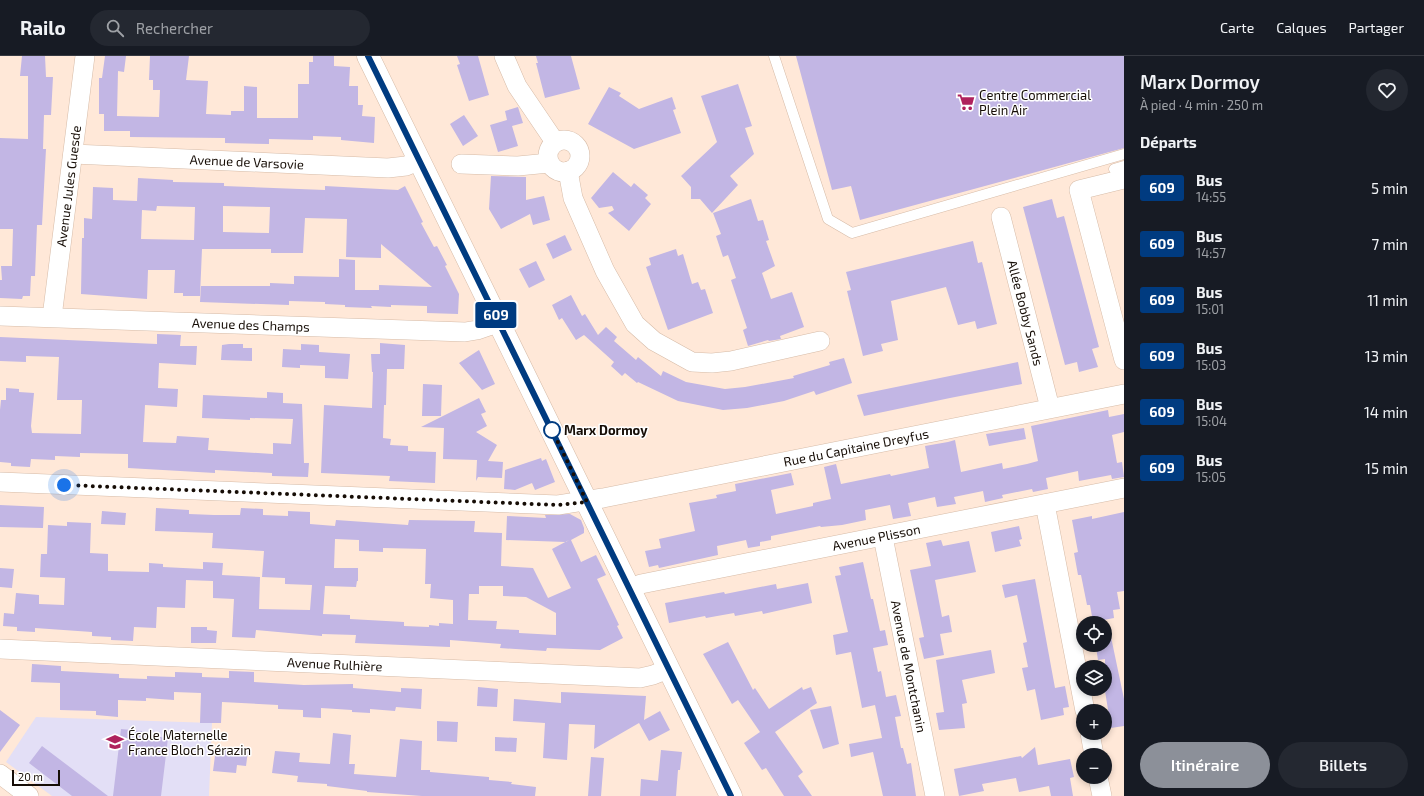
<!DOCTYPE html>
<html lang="fr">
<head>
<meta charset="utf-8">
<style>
  body { margin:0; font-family:"Exo 2",sans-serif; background:#242831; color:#f1f3f6; height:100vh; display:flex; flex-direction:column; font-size:15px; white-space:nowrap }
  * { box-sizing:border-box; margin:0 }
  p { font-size:13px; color:#9ea1a6 }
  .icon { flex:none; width:22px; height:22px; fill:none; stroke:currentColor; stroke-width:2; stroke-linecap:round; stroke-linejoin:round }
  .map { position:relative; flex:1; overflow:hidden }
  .details { display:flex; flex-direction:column; background:#171b24; width:300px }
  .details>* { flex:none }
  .badge { padding:0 8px; border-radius:3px; font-size:14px; line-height:26px }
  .fabs { position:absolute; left:1076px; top:560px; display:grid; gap:8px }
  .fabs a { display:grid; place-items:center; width:36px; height:36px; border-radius:50%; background:#171b24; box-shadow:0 2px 6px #0003; font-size:20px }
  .scale { position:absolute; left:12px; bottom:10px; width:48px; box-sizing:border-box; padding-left:4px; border:2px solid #160d06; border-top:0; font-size:11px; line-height:14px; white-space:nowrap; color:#160d06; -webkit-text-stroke:3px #fff; paint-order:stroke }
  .you { position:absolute; width:20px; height:20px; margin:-10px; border:3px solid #fff; border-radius:50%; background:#1a73e8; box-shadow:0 0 0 6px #1a73e833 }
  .map>.badge { position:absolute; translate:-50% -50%; box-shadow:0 0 0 2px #fff }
  h2 { padding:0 16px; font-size:15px; line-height:36px }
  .round { display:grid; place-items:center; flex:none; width:42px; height:42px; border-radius:21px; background:#242831 }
  .overview { display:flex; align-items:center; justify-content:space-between; height:68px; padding:0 16px }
  h1 { font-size:19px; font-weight:600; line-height:30px }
  .cta { display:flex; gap:8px; margin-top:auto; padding:8px 16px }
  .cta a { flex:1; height:46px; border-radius:24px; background:#8c9099; color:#fff; font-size:16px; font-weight:600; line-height:46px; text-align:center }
  .cta a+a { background:#242831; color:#f1f3f6 }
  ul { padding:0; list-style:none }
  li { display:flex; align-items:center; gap:12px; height:56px; padding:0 16px }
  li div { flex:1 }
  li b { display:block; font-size:15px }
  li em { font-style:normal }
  li .badge { min-width:44px; font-weight:700; text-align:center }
  header { display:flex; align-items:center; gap:24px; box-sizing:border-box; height:56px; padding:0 20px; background:#171b24; border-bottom:1px solid #363941 }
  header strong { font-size:19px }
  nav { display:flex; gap:22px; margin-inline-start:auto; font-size:14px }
  .search { width:280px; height:36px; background:#242831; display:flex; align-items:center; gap:10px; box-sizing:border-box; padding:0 14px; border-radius:22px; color:#9ea1a6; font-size:15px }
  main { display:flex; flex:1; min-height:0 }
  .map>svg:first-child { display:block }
</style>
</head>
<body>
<header>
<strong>Railo</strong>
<div class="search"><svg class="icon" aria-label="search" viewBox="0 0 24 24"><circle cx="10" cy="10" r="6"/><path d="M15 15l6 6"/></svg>Rechercher</div>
<nav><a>Carte</a><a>Calques</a><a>Partager</a></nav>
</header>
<main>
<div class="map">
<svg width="1124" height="740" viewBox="0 0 1124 740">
  <rect width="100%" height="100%" fill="#ffe8d8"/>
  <path fill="#e3dff6" d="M36,661L212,667L209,740H52L6,706Z"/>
  <path fill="#c2b6e4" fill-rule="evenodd" d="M22,0H45L46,21H53L51,59H44L43,93H46L42,169H37L35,220H31L30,240H23L22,243L0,242V224H2L1,210H12L13,173H0V82L28,83V20H20Z
    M105,0H126L124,16L118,15L117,60L159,61L160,34H153V24H149L150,0H189L186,24L208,25L206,58L231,59V55H244V30L257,31V62H298V28H309V6H313V0H334V10L350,11L349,30H358V49H363L362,60L375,61L374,87L341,84V81L313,80V84L269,83V88L225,87V82L130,81V75H104V58H99V22H102Z
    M457,0H478L489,39L469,45L457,9L460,8Z
    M536,0H571L580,33L545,42L536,7H538Z
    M796,0H1124V92L860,164L851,130L832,134Z
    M738,28L752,70L745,72L754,98L730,120L738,129L712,157L700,143H691V131L681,120L717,86L701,40Z
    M609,31L621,37L619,40L639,53L672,41L676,53L673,54L681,77L634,93L588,68Z
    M518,51L523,67L512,70L518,90L498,96L490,69L507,64L505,55Z
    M464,59L478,80L463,90L450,68Z
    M613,116L631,131L634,127L648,139L645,142L651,148L629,175L608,157L614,154L612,150L599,152L591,142Z
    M491,120L526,121V144L544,140L550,164L533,169L530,158L501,173L489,153Z
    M138,122L173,124V126L224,127V130L325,134V130L398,134L405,130L423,166L421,167L434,191L437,190L447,209L445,210L459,238L458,258L427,257V250L391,249V251L371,250L372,252L345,251V249L325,248V246L289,245V249L200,246L201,230H270V227L294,228V220L339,221V203L355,204V234H379V229L432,231L381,188V202L346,201L347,163L305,162L303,197H271V193H202L200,240H183V237H174L175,214H148L147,243L81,238L82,182H84V162L92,163L93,131L113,132V144L137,145ZM157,150L195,151L194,184L141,183L142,154L156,155ZM223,150L270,151L269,177L223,176Z
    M751,143L758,165L763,164L769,184L766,185L775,210L762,217L771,243L792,236L804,271L780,280L781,283L769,285L768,284L748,290L743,274L747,272L731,224L736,222L728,199L723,201L716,180L721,178L713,157Z
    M1052,143L1057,162L1064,160L1099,291L1092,293L1098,311L1079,316L1077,306L1065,309L1023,151Z
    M565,179L572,194L553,203L546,188Z
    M973,185L978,207L982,206L997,268L977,273L975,265L958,269L946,231L891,245L898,284L881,288L883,295L863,300L847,235L851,234L846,216Z
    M676,193L678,200L683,198L692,228L698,226L701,234L705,233L713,257L668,274L646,211L651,209L649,202Z
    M536,205L545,224L529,232L519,213Z
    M571,239L582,260L585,258L598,279L606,271L617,281L614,285L636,304L638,301L661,320L663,315L686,326L725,333L745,331L794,322L793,320L830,309L829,306L844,302L852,327L816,339L814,335L784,345L747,352L723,354L678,345L638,326L637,327L625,317L622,320L611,310L614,306L584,279L576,284L562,262L559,264L552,249Z
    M157,278L181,279L180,290H197L196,309L159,307L158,332L178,333L177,351L145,349L143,386L176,387L177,380L209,382L208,394L273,398V387L291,388L293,363L250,362V364L202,362L203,339L267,342V336L283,337V347L302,348L304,407H309L308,421L272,420V417L215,414V417L128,412V398L80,397V401L55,400V404L31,403L30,411L11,410V407L0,406V354L1,344H6V332L19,333V336L34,337L31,370L32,377L81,378L82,344H57L59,301L26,300V306L0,305V281L157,288Z
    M380,287L405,289L404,313H387L386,349H384L383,382L391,383L390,389L408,390V395L436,396L435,427L389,425L390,420L321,417L324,349L372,352L373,316H372L371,298H380Z
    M229,288H243V292H252V305L221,304L222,289Z
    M301,288L319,289V296L350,298L348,323L325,322V310L300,309V312L282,311L283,293L301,294Z
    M479,294L495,328L482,334L459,307Z
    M1018,306L1022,328L950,342L864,360L857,339Z
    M423,328L442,329L441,360H422Z
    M479,342L486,356L481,358L487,370L476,376L497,389L488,405L503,406L502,422L478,421L476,425L477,404L443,403L444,372L421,371Z
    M1108,354L1109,361L1124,358V376L1112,379L1117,407L1122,406L1124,421L1112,423L1111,419L1079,425L1078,415L1046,422L1048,433L1033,436L1032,433L1002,439L1003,442L985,446L983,435L954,441L956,448L937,451L935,441L908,447L911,460L893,463L890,449L865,454L866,464L842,469L821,471L820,470L771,480V484L760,486V490L748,492L746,484L717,490L718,499L659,512L658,509L649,511L645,495L661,492L659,483L695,475L689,447L717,442L716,439L736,435L735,428L791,417L794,429L771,434L776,458L813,450V447L831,443L824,411L836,408L841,428L890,418L891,420L929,412L925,390L948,386L955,384L961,416L1002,407L1003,413L1027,408L1038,405L1031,370Z
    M1024,372L1026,383L989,390L986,378Z
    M541,402L542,405L546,403L555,426L535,434L532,427L515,434L504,433L505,414Z
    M0,449L44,451L43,472L0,471Z
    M156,452L189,454V458L214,459H240L241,452L263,453V459L288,460V455L310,456V468L335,470L336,464L408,469L409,464L475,465L474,476L502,477L501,510L533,512L548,542L571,532L552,493L569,484L566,486L506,484L507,460L546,462L545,459L570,458L581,464L584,472V477L571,484L581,506L596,499L606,519L597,523L619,569L617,570L623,582L600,594L547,592L546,595L500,592L501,588L450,584V591L355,587L356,579L322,578V580L256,574L255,582L232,581L234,543L213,542V525L186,524L185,552L157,551L156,572L134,571L133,585L111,584V581L92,580V576L35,572V576L17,575V571L3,570L4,557L14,558L16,537L39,539V548L64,549L65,522L40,521L41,498H47L48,469L67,470V466L91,467L90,497L108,498V515L149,516V507L163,508V511L203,513V506L223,507L222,519L260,521L259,553L310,554L312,529L285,528V522L262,521L264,495L212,492L213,477L155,475ZM335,483L359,484V495L383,496V492L426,493L425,528H431L430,542L453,544V568L439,567V570L429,569V571L404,570V566L350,563V559L323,558L325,530L356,531L357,525H358V512H334ZM479,530H503V540L526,541L556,557V579L519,577V574L496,573L497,565L468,564L469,538H479Z
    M102,455L126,457L125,469L101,468Z
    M1124,456V535L1117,536L1120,553L1113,554L1114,562L1093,566L1090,549H1087L1081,519H1078L1074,497L1078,496L1072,464L1092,460V463Z
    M1019,470L1022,483L1019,484L1021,490L995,496L991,476Z
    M941,484L943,490L969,485L976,516L935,524L942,561L949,559L952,576L940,578L944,599L924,603L919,582L924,581L910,514L931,510L926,487Z
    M863,506L871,543H873L880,575L885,574L888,589L873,592L878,616L881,615L886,641L896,639L901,660L895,661L901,692H903L907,708L911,707L916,740H883L873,696L851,701L849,688L882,682L875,649L862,652L851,596L836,599L833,579L848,576L835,520L841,519L839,511Z
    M0,512L14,513L12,532L0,531Z
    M1035,523L1055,632L1065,630L1069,651L1063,652L1064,659L1041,664L1035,633L1027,635L1022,612L1028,611L1023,587L1027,586L1017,539L1005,542L1002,529Z
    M808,527L812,547L763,558L762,555L735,560L734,557L706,562L705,560L669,567L665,547L724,536L725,538L776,528L777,533Z
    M191,571H207V574L217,575L216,587H191Z
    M1105,581H1111L1124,643V670L1111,672L1105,635V603L1098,604L1096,591L1105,589Z
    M728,586L753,634L755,632L769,653L802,631L803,634L811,631L817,647L775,676L803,716L798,720L812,740H784L766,712L762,714L744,687L760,676L738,644L732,648L703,598Z
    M991,594L995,617L962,624L967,647L962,648L965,672L939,674L936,657L944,656L936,604Z
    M32,608L61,610V615L119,618V622L147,623V620L175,621V616L202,617V621L229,622V615L254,616V626L304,629L353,628V632L401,636V632L422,633L421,653L396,651L395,655L370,653V657L352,656V654L321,652V662L303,661V654L278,653V649L222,646L221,667H200L201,637L174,636V644L146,642V645L118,644V661L96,659V655L60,654V627L31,626Z
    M478,631L498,633L497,651L477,650Z
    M561,636L646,640L644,664L660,655L670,674L649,685L639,667L594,693L595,669L569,668L567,704L543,702L545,667L513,665L514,643L561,647Z
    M831,650L839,688L823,693L810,654Z
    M0,654L20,669L0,696Z
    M437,665L458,666L457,686L437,685Z
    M121,673L142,675V679L168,682L161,740H113Z
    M333,677L351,679L349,708H355L354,718L396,721L400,683L422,685L421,714H430V716L489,721V724L512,726L511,728L536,731L535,740H422L367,736V735L327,730V728L297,726L298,720L272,717L275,695L300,697L299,706L330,708Z
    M495,681L517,682L516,696L495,695Z
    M42,690L108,740H72L29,707Z
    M1035,691L1038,709L1070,703L1074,721L1070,722L1073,740H1051L1049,730L1019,736L1016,722L982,728L984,735L959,740L954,713L1021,700L1022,702Z
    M216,692L248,695L246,710L237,709L236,717L213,715Z
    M661,694L682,696L680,714H678L676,740H640L641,723L658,725Z
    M591,701L604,702L601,740H588Z"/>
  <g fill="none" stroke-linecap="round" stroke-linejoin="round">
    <g stroke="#d6bba7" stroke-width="11">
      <path id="lane" d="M774,0L828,163L852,177L1124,98
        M1114,113L1124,110"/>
    </g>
    <g stroke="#d6bba7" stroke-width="20">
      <g id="street">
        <path d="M504,0L517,30L555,86"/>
        <circle cx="564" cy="100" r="16"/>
        <path id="s1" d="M73,98L388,112L406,110L420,104"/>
        <path d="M461,108L518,110L549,107"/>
        <path d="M568,115L573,142L605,215L635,268L654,285L692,306L712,307L731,305L820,285"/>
        <path d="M1124,123L1079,134L1124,304"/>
        <path id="s2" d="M1001,161L1050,352"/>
        <path id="s3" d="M0,260L465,276L477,274L500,266"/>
        <path id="s4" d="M52,261L85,0"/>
        <path id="s5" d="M0,426L558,449L603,442L1124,338"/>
        <path d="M1045,448L1085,655"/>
        <path id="s6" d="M883,481L935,740"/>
        <path id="s7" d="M629,533L641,528L1124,432"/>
        <path id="s8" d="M0,593L640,622L653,619L668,613"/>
        <path d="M1090,677L1094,699"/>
        <path d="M0,718L29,740"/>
        <path d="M1098,721L1102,740"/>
      </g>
    </g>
    <g stroke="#d6bba7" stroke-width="23">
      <path id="secondary" d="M368,0L731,740"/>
    </g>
    <use href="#lane" stroke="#fff" stroke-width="10"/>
    <use href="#street" stroke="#fff" stroke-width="19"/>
    <use href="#secondary" stroke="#fff" stroke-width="22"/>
  </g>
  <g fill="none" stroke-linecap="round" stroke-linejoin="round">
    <g stroke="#fff" stroke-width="9">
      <path id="line" d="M368,0L731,740"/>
    </g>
    <use href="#line" stroke="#003b80" stroke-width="6"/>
    <path stroke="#160d06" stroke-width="4" stroke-dasharray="0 7.2" d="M64,429L558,449L587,446L552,374"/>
  </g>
  <defs>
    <g id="supermarket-bare" transform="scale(1.38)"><path d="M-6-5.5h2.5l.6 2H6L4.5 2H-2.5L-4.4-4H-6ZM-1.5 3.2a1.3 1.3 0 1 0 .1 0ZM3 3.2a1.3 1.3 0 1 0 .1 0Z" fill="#af225d" stroke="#fff" stroke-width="2.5" paint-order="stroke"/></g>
    <g id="school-bare" transform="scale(1.38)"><path d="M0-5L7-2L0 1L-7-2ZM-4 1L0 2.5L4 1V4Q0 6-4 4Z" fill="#af225d" stroke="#fff" stroke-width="2.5" paint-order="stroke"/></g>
  </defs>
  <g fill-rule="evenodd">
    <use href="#supermarket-bare" x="966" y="46"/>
    <use href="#school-bare" x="115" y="686"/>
  </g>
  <circle fill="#fff" stroke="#003b80" stroke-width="2" cx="552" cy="374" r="8"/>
  <g text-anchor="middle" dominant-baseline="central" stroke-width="3" stroke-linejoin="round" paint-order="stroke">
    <g font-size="13" fill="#160d06" stroke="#fff" text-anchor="start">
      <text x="979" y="39">Centre Commercial<tspan x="979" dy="15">Plein Air</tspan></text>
      <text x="128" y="679">École Maternelle<tspan x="128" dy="15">France Bloch Sérazin</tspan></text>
    </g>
    <g font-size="13" fill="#160d06" stroke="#fff">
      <text stroke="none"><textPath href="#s1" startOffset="174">Avenue de Varsovie</textPath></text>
      <text stroke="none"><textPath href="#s4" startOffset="132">Avenue Jules Guesde</textPath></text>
      <text stroke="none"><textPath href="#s2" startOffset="99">Allée Bobby Sands</textPath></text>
      <text stroke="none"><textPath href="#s3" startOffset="251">Avenue des Champs</textPath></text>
      <text stroke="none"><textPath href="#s5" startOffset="862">Rue du Capitaine Dreyfus</textPath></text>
      <text stroke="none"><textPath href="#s7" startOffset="253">Avenue Plisson</textPath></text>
      <text stroke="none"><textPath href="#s8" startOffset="335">Avenue Rulhière</textPath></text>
      <text stroke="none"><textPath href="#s6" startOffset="132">Avenue de Montchanin</textPath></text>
    </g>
    <g font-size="13" font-weight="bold" fill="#160d06" stroke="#fff" text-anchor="start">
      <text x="564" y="374">Marx Dormoy</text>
    </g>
  </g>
</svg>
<div class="fabs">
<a><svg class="icon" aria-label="locate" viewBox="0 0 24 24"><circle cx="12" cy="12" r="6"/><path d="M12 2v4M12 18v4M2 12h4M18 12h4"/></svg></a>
<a><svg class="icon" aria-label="layers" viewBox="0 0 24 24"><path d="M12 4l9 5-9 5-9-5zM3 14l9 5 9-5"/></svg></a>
<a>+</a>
<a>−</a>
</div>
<div class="scale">20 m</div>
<div class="you" style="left:64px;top:429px"></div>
<b class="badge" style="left:496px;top:259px;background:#003b80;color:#fff">609</b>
</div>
<section class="details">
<div class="overview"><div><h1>Marx Dormoy</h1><p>À pied · 4 min · 250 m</p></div><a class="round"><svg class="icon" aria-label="heart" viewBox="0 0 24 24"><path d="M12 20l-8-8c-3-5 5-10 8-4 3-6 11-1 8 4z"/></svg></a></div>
<h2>Départs</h2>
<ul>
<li><span class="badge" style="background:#003b80;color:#fff">609</span><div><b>Bus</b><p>14:55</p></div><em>5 min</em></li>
<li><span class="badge" style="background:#003b80;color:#fff">609</span><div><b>Bus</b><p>14:57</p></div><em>7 min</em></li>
<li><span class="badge" style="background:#003b80;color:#fff">609</span><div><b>Bus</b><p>15:01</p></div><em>11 min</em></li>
<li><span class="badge" style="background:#003b80;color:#fff">609</span><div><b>Bus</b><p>15:03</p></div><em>13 min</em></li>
<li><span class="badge" style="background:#003b80;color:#fff">609</span><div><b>Bus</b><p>15:04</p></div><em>14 min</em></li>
<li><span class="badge" style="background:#003b80;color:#fff">609</span><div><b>Bus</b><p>15:05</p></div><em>15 min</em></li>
</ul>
<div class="cta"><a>Itinéraire</a><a>Billets</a></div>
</section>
</main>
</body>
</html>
